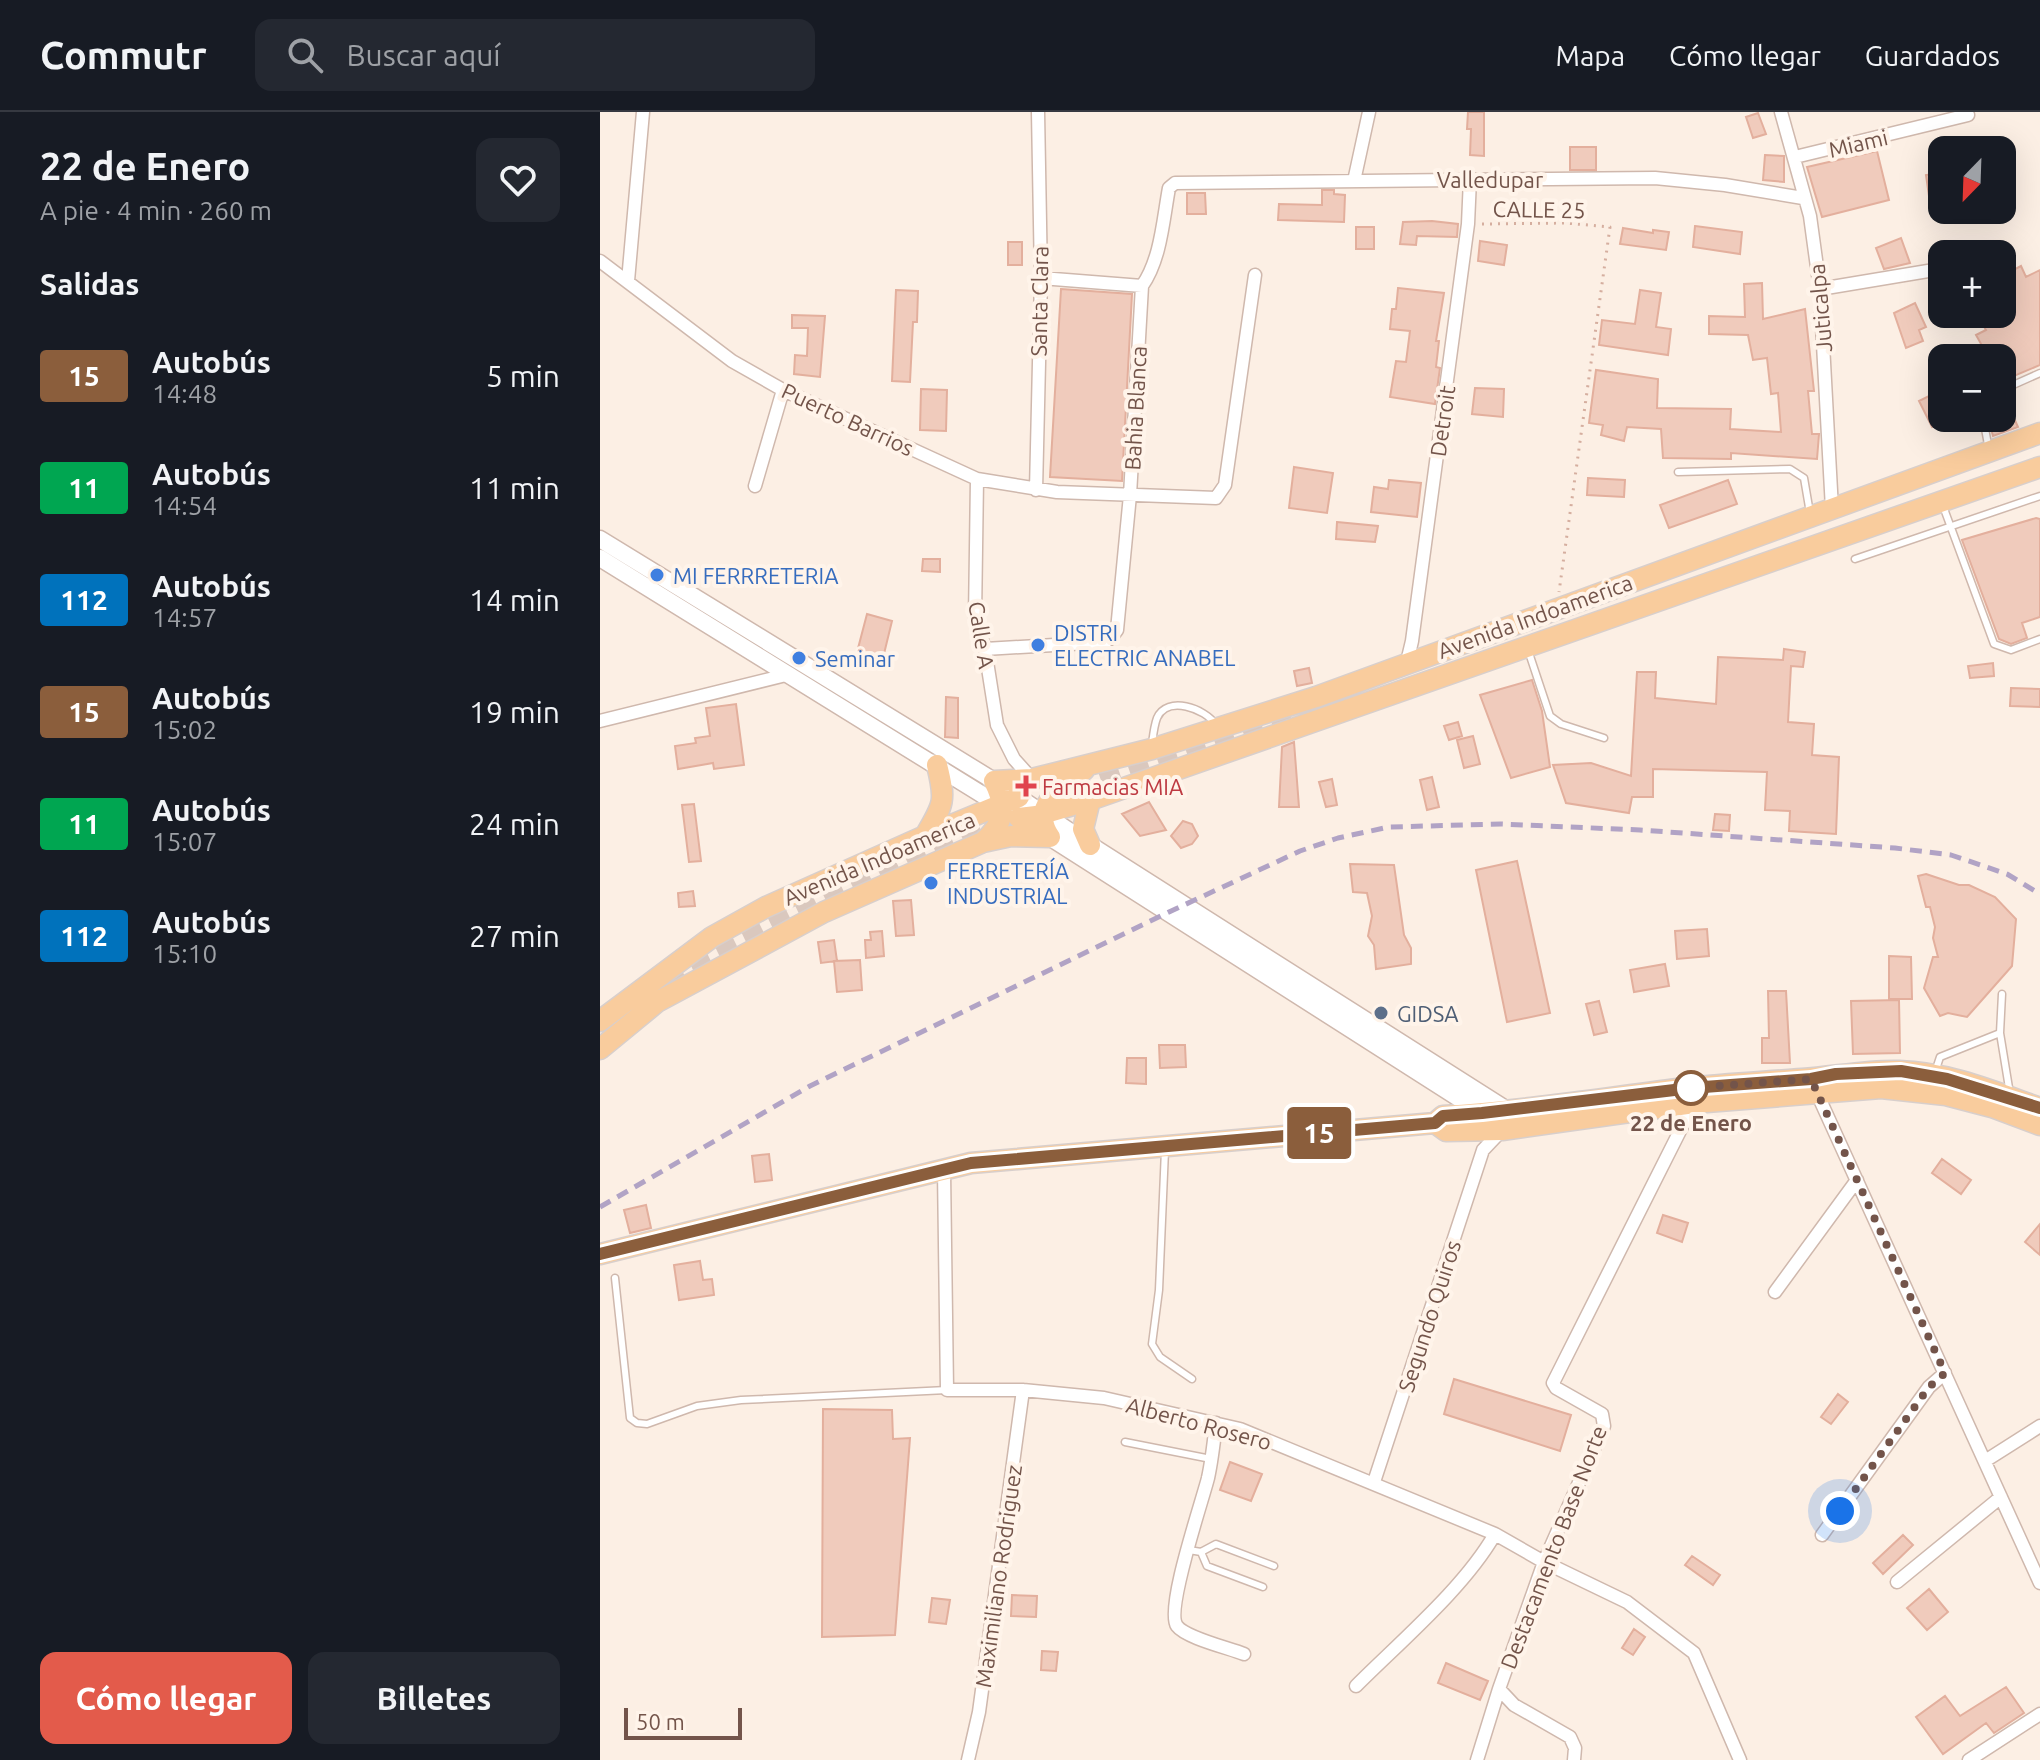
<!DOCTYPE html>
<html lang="es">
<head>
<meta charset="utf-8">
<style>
  body { margin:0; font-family:Ubuntu,sans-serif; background:#242831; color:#f1f3f6; height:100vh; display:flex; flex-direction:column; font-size:30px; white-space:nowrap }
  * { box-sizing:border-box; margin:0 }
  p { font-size:26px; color:#9ea1a6 }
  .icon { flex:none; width:44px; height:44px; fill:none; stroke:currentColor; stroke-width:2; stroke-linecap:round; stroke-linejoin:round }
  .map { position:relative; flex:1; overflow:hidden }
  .side { display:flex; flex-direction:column; background:#171b24; width:600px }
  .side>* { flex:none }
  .badge { padding:0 16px; border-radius:6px; font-size:28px; line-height:52px }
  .needle { width:52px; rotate:203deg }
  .controls { position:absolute; left:1328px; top:24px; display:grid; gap:16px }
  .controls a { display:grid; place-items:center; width:88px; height:88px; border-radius:16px; background:#171b24; box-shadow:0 8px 32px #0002; font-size:40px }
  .scale { position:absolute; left:24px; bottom:20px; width:118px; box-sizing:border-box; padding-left:8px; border:4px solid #73544a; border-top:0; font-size:22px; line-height:28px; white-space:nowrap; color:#73544a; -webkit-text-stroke:6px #fff4ea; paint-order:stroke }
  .you { position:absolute; width:40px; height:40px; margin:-20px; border:6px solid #fff; border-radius:50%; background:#1a73e8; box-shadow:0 0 0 12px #1a73e833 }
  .map>.badge { position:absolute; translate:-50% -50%; box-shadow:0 0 0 4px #fff }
  h2 { padding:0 40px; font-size:30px; line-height:72px }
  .round { display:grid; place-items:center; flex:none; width:84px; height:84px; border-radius:16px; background:#242831 }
  .headline { display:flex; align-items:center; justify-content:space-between; height:136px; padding:0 40px }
  h1 { font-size:38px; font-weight:700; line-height:60px }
  .cta { display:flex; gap:16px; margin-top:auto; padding:16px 40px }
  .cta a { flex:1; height:92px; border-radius:16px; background:#e35b4b; color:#fff; font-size:32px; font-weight:700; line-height:92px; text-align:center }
  .cta a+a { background:#242831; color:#f1f3f6 }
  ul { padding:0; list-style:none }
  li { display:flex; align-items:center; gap:24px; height:112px; padding:0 40px }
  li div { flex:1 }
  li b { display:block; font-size:30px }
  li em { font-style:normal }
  li .badge { min-width:88px; font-weight:700; text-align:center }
  header { display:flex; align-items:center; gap:48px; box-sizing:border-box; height:112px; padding:0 40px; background:#171b24; border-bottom:2px solid #363941 }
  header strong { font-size:38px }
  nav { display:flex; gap:44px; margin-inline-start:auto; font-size:28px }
  .search { width:560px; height:72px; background:#242831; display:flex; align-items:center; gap:20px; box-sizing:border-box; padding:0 28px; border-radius:16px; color:#9ea1a6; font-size:30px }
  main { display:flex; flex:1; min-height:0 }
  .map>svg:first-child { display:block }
</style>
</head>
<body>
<header>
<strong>Commutr</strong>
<div class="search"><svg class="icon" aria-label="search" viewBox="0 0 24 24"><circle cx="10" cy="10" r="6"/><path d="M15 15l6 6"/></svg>Buscar aquí</div>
<nav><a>Mapa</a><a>Cómo llegar</a><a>Guardados</a></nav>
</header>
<main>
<section class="side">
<div class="headline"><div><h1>22 de Enero</h1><p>A pie · 4 min · 260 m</p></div><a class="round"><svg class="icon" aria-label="heart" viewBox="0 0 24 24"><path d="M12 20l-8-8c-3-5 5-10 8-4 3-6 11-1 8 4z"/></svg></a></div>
<h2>Salidas</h2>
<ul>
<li><span class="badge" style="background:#8b5e3c;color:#fff">15</span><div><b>Autobús</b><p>14:48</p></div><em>5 min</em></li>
<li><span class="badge" style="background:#00a651;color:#fff">11</span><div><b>Autobús</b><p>14:54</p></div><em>11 min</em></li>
<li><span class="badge" style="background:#0072bc;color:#fff">112</span><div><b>Autobús</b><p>14:57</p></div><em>14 min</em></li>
<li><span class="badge" style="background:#8b5e3c;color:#fff">15</span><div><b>Autobús</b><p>15:02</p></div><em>19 min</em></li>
<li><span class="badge" style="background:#00a651;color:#fff">11</span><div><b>Autobús</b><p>15:07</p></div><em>24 min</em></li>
<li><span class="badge" style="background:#0072bc;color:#fff">112</span><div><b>Autobús</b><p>15:10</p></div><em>27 min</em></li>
</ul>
<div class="cta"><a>Cómo llegar</a><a>Billetes</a></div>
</section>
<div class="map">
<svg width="1440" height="1648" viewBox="0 0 1440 1648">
  <rect width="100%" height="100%" fill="#fcefe4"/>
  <path fill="#f0cbbc" stroke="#e3af9d" stroke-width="2" d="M868,0H884V44L870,43L871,17H867Z
    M1158,1L1166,22L1153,26L1146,5Z
    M970,35H996V58H970Z
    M1277,39L1289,88L1222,105L1207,55Z
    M1165,43L1184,44V70L1163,68Z
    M1340,61L1342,81L1329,84L1326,63Z
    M722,78H734V82L745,83L744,110L678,108L679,92L722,93Z
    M587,81H605L606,102H587Z
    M832,109L858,112L857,125L817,124L816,133L800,132L803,110Z
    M1095,114L1142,120L1140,142L1093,135Z
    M756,115H774V137H756Z
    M1023,116L1053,121V118L1069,120L1066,138L1020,132Z
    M1301,126L1310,151L1284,157L1276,136Z
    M880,129L907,133L904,153L878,149Z
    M408,130H422V153H408Z
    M1421,154L1426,165L1440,158V253L1402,269V246H1389L1376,223L1386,218L1377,202H1402V164Z
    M1162,171L1163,207L1205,197L1214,279H1208L1212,322H1219L1217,347L1131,341V347L1063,346L1061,317L1027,315L1024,329L1001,323L1003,313L989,311L996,258L1058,267L1057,296L1131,297L1130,317L1181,320L1178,281L1171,282L1167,246L1153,248L1148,223L1109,222V204L1145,205L1144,172Z
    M798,176L844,181L836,229H839L836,255L840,256L835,292L790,285L796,249L806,250L810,219L790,217L792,197H796Z
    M461,177L532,182L522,369L450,365Z
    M296,178L318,179L317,210H313L310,270L292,269Z
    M1040,178L1061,181L1056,215L1071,217L1068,243L999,233L1002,208L1035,212Z
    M1315,191L1326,215L1319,218L1323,229L1306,236L1294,201Z
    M192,203L225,204L220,265L194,262L195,243L207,244L208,216H192Z
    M875,276L904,277L903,305L872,302Z
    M321,277L347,278L346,319L320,318Z
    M1333,282L1342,300V306L1346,308L1332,315L1319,289Z
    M1402,284H1404L1418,315L1393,324L1390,313L1394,311L1392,306H1402Z
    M694,355L733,361L727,401L689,396Z
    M988,366L1025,368L1024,385L987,383Z
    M789,368L821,371L817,405L771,400L774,375L788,377Z
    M1128,368L1137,392L1069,416L1060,393Z
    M1436,406L1440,407V505L1422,511L1427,526L1411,532L1399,527L1362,428Z
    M737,410L778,414L775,430L736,427Z
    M323,447H340V460L322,459Z
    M267,502L292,509L282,550L256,544Z
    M1184,537L1205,540L1203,555L1191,554L1188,610L1214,612L1212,643L1239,645L1236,722L1189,719L1190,699L1165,698L1167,660L1053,657V685H1032L1029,701L966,691L953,653L991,651L1031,664L1037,560H1056L1055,586L1116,592L1118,545L1183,548Z
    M1393,551L1394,564L1370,566L1368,554Z
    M709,556L712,571L697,574L694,559Z
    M932,568L942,599L950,655L911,666L880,583Z
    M1411,576L1440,577V595L1410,594Z
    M346,585L358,586V626L345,625Z
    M136,592L144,653L114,657L113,651L78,657L75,634L96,631L95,626L110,624L106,596Z
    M858,610L862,624L849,628L844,614Z
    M873,624L880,652L864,656L857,628Z
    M694,630L699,695H679L682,635Z
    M832,665L839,695L827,698L820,668Z
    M732,667L737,693L726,695L719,670Z
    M549,690L566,718L540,724L522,702Z
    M94,692L101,749L89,750L82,693Z
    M1115,702L1130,703L1129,719L1113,718Z
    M583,709L592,712L598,724L592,732L581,736L571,724Z
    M917,749L950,901L907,910L876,758Z
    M750,752L794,753L804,823L811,836V852L776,857L774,833L768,824L772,804L767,781L753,780Z
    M1326,762L1359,773H1369L1395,785L1416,807L1412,854L1367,905L1348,901L1340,904L1324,876L1333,845H1338L1333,826L1335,815L1330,795H1326L1318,764Z
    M93,779L95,794L79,795L78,781Z
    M311,788L314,823L296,824L293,789Z
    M1107,817L1109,844L1077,847L1075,819Z
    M282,819L284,844L266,846L265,828H271L270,820Z
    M234,828L237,849L221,851L218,830Z
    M1289,844L1311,845L1312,887H1289Z
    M260,848L262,878L237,880L234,849Z
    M1065,852L1069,874L1034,880L1030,858Z
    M1168,879H1186L1190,951H1162V926H1169Z
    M1299,888L1300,941L1253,942L1251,889Z
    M999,889L1007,920L994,923L986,892Z
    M559,933H585L586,955L560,956Z
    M527,946H546V972L526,971Z
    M169,1042L172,1068L155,1070L152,1044Z
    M1342,1047L1371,1068L1361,1082L1332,1061Z
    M46,1093L51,1116L30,1121L24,1098Z
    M1063,1103L1088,1111L1082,1130L1057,1121Z
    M1440,1112V1143L1425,1130Z
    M100,1149L103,1168L112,1167L114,1183L79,1188L74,1153Z
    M854,1267L971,1303L960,1339L844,1302Z
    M1238,1282L1248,1290L1231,1312L1221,1305Z
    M223,1297L292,1298L293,1327L310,1326L295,1523L222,1525Z
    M630,1350L662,1362L651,1389L620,1378Z
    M1303,1423L1313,1433L1283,1462L1273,1451Z
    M1092,1444L1120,1463L1113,1473L1085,1453Z
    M1329,1477L1348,1500L1327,1518L1307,1496Z
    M412,1483L437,1484L436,1505L411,1504Z
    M332,1486L350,1488L346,1512L329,1510Z
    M1034,1517L1045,1525L1033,1543L1022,1536Z
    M442,1539L458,1540L456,1559L441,1558Z
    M846,1551L888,1569L880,1588L838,1571Z
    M1406,1575L1424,1601L1394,1621L1386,1611L1343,1642L1316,1605L1345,1584L1360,1604Z"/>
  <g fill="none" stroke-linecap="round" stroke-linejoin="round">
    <path stroke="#dac8be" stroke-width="20" stroke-dasharray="20 10" stroke-linecap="butt" d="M445,690L712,598L716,585
      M64,867L324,740L411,702"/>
    <g stroke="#cfb8ad" stroke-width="9">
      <path id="service" d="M1402,278L1440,261
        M1383,306L1389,338
        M1078,360L1190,357L1204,366L1210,401
        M1343,394L1394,532L1411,538L1440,527
        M1255,447L1440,384
        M928,538L950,604L961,612L1004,626
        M552,632C553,624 554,614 557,606C567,583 605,596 616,613
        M1402,882L1400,921L1410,982
        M1335,960L1340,945L1400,921
        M565,1038L559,1178L552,1232L560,1245L592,1267
        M15,1166L30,1306L37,1311L47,1312L97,1294L141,1288L347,1278
        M525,1330L611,1347
        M589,1438L601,1440L607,1454L663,1475
        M601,1440L616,1432L674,1454"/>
    </g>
    <g stroke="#cfb8ad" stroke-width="15">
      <path id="minor" d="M1181,0L1210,104L1220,177L1232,397
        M1195,45L1368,3
        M754,69L769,0
        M0,149L132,249L183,278L377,367L457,380L616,386L625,373L655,163
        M441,166L542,174
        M28,169L43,0
        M1220,177L1334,158
        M377,367L375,506L385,537L397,613L414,647L432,667
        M155,374L183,278
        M436,378L441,166L438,0
        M385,537L505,530L511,526L517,518L530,383L542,174C561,147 563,108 569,76L575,71L1055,66L1125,73L1203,86
        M807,550L812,529L868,112L870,67
        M0,609L190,562
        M1216,979L1440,1471
        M344,1059L347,1278H423L504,1286L640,1317L895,1422L944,1450L1027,1490L1094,1541L1140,1648
        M1175,1180L1257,1068
        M616,1311C614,1329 612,1348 608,1366C602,1390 565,1498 577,1514C586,1526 629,1536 644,1542
        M1385,1349L1440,1314
        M774,1370L883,1038L902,1018
        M1222,1423L1329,1275L1345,1261
        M1297,1470L1401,1385
        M756,1574C801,1529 864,1476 895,1422
        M899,1577L914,1593L970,1625L975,1636L974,1648
        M368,1648L379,1600L423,1278
        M877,1648L899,1577L944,1450L1004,1314L1002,1302L956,1276L953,1271L1094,991
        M1369,1648L1440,1602"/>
    </g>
    <g stroke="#cfb8ad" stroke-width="19">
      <path id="tertiary" d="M0,427L394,669L490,733L907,998L906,1004
        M0,446L407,698
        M440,719L882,1001L881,1005"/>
    </g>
    <g stroke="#d8cfcc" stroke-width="23">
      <path id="primary" d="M490,688L483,717L490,733
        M419,706L436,704L490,688L1440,355
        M325,724C344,692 346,689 337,653
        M450,725C429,696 462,674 484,658
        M383,730L411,724L450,725
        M0,909L112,825L166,795L325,724L419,685
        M0,937L57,890L224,800L383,730C405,711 407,695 394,669L432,667L552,637L716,585L1440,321
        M835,1011L846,1019L902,1018L1094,991L1281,976L1346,983L1392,995L1440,1013
        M0,1142L371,1051L835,1011L843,1004C924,999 1005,986 1086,976C1124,972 1163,970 1202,967C1234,965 1266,958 1299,959C1347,960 1395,980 1440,996"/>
    </g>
    <path stroke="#d5ae9f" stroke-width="3" stroke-dasharray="2 6" stroke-linecap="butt" d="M882,112L965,111L1010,115L959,480"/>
    <use href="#service" stroke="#fff" stroke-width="6"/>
    <use href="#minor" stroke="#fff" stroke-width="12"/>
    <use href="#tertiary" stroke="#fff" stroke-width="16"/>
    <use href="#primary" stroke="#f9cc9d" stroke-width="20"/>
    <path stroke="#b1a3c5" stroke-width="5" stroke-dasharray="12 8" stroke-linecap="butt" d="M0,1095L210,974L569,800L700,739L738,726L789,715L901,712L1040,718L1295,736L1351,743L1407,762L1440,782"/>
  </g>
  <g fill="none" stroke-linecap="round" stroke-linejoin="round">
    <g stroke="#fff" stroke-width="18">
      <path id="line" d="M0,1142L371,1051L835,1011L843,1004L882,1001L1091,976L1211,967L1236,962L1301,959L1347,967L1440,996"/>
    </g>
    <use href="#line" stroke="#8b5e3c" stroke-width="12"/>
    <path stroke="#73544a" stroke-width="8" stroke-dasharray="0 14.4" d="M1091,976L1211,967L1345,1261L1329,1275L1240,1399"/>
  </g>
  <g fill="#3f7fe0" stroke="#fff4ea" stroke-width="3">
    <circle cx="57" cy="463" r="8"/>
    <circle cx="438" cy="533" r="8"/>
    <circle cx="199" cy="546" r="8"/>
    <circle cx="331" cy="771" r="8"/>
  </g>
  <path fill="#e0444e" stroke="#fff4ea" stroke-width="3" d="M422 662h8v8h8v8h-8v8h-8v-8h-8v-8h8z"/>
  <circle fill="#5c6f8a" stroke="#fff4ea" stroke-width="3" cx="781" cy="901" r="8"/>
  <circle fill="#fff" stroke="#8b5e3c" stroke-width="4" cx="1091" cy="976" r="16"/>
  <g text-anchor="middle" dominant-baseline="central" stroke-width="8" stroke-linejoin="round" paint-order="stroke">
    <g font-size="22" fill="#73544a" stroke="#fff4ea">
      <text transform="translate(1258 31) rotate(-13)">Miami</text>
      <text x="890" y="67">Valledupar</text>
      <text transform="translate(939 97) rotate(1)">CALLE 25</text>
      <text transform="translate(439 189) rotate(-89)">Santa Clara</text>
      <text transform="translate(1220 196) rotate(-95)">Juticalpa</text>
      <text transform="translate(535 296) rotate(-87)">Bahia Blanca</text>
      <text transform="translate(248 307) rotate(25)">Puerto Barrios</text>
      <text transform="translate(842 309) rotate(-82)">Detroit</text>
      <text transform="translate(935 504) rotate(-20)">Avenida Indoamerica</text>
      <text transform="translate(382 523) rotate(81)">Calle A</text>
      <text transform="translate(279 746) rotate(-23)">Avenida Indoamerica</text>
      <text transform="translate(829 1204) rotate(-72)">Segundo Quiros</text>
      <text transform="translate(599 1311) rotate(15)">Alberto Rosero</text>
      <text transform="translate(953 1435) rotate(-69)">Destacamento Base Norte</text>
      <text transform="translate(398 1464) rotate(-82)">Maximiliano Rodriguez</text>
    </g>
    <g font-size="22" fill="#366cbe" stroke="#fff4ea" text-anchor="start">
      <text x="73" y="463">MI FERRRETERIA</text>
      <text x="454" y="520">DISTRI<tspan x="454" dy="25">ELECTRIC ANABEL</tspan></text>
      <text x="215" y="546">Seminar</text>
      <text x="347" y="758">FERRETERÍA<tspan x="347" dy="25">INDUSTRIAL</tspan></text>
    </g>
    <g font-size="22" fill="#be3a42" stroke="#fff4ea" text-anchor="start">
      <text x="442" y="674">Farmacias MIA</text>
    </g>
    <g font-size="22" fill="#4e5e75" stroke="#fff4ea" text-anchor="start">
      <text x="797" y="901">GIDSA</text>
    </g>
    <g font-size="22" font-weight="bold" fill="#73544a" stroke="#fff4ea">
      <text x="1091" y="1010">22 de Enero</text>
    </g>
  </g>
</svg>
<div class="controls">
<a><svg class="needle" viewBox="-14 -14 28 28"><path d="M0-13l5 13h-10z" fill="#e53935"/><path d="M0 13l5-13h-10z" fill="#9ea1a6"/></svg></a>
<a>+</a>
<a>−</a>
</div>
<div class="scale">50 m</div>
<div class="you" style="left:1240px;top:1399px"></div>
<b class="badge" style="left:719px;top:1021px;background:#8b5e3c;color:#fff">15</b>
</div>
</main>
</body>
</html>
